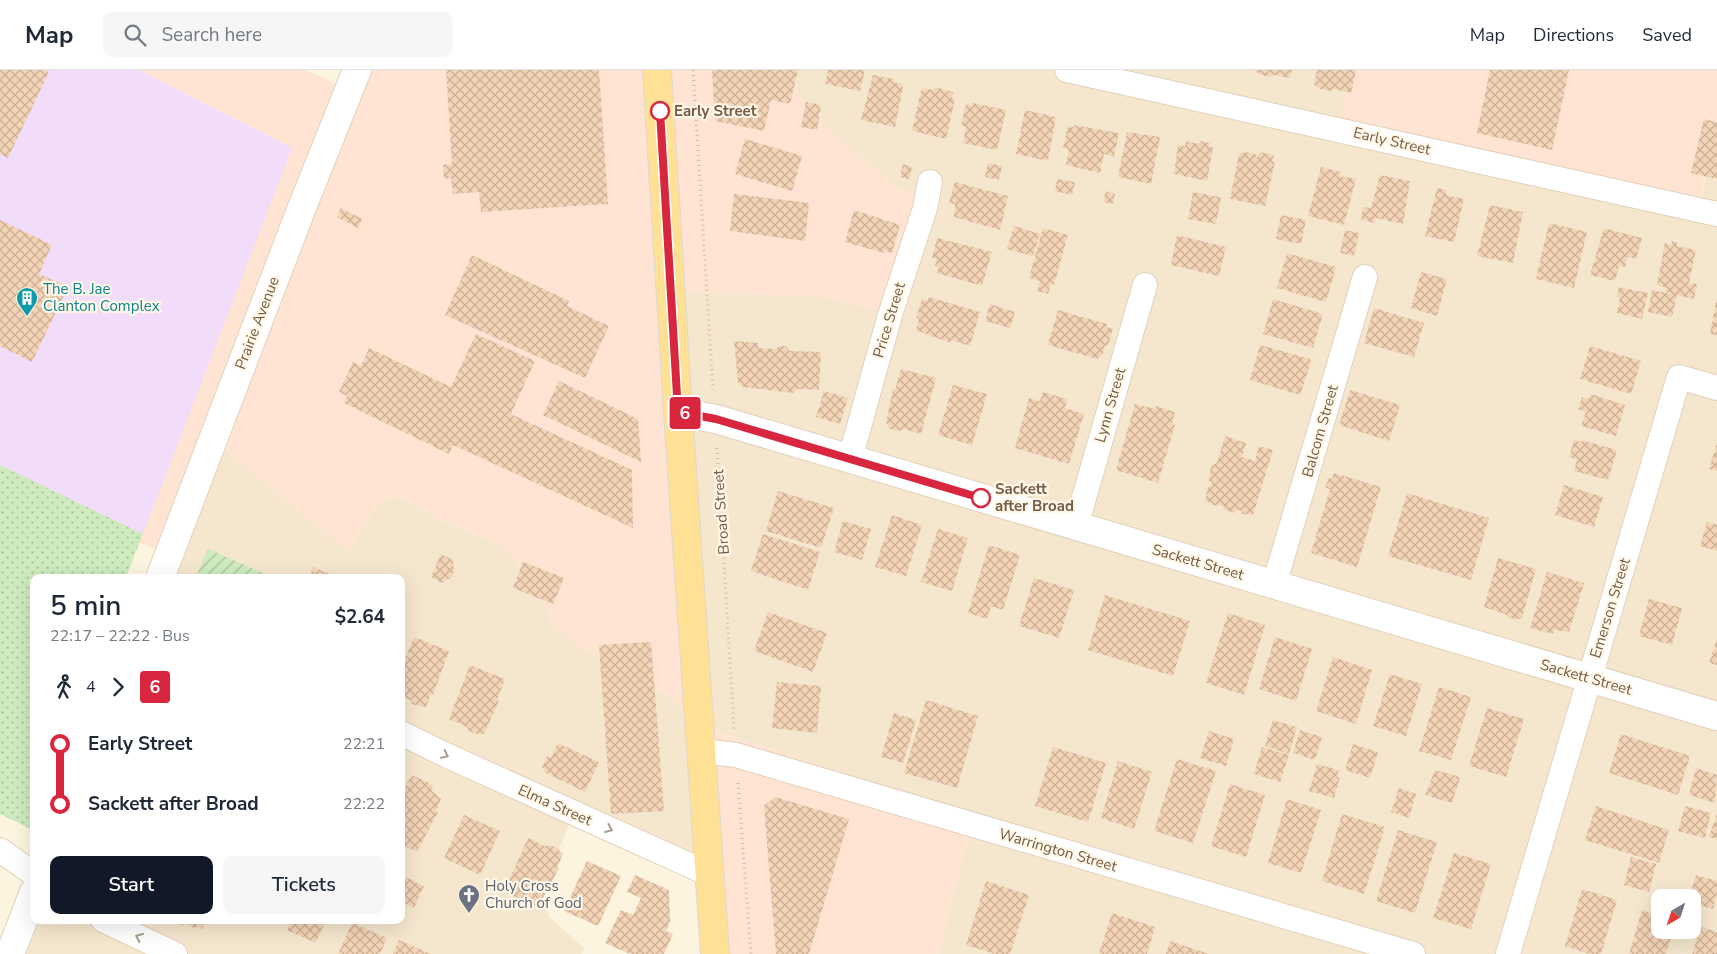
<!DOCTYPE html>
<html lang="en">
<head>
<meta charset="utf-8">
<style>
  body { margin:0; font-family:"Nunito Sans",sans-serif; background:#f6f6f7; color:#1f2937; height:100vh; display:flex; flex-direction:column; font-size:19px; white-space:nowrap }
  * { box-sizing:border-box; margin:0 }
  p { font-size:16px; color:#747a83 }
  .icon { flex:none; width:28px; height:28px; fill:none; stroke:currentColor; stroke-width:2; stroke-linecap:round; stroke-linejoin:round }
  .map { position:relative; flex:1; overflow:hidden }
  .side { position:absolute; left:30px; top:504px; width:375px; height:350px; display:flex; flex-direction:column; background:#fff; border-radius:10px; box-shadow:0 5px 20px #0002 }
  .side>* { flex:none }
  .badge { padding:0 10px; border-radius:4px; font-size:18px; line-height:32px }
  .needle { width:32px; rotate:219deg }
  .tools { position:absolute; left:1651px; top:819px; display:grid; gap:10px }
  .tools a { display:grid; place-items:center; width:50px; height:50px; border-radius:10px; background:#fff; box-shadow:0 5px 20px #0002; font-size:25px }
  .map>.badge { position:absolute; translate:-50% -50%; box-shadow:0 0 0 2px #fff }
  .legs { display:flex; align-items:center; gap:8px; height:55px; padding:0 20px; font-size:16px }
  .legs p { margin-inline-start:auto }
  .head { display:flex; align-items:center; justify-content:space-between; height:85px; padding:0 20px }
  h1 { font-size:28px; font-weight:600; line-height:38px }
  .button { display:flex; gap:10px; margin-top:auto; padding:10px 20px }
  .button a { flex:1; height:58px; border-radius:10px; background:#111827; color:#fff; font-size:20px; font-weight:600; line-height:58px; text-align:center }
  .button a+a { background:#f6f6f7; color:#1f2937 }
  ul { padding:0 20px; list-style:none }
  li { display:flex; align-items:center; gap:18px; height:60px; font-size:19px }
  li i { display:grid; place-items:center; width:8px; height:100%; margin:0 6px; background:currentColor }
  li i::after { content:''; width:12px; height:12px; margin:-6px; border:4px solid; border-radius:50%; background:#fff }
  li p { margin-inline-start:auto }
  li:first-child i { background:linear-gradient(#0000 50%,currentColor 0) }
  li:last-child i { background:linear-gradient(currentColor 50%,#0000 0) }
  header { display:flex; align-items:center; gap:30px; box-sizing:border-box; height:70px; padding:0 25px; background:#fff; border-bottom:1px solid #e0e1e3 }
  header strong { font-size:24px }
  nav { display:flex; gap:28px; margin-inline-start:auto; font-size:18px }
  .search { width:350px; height:45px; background:#f6f6f7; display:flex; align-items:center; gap:12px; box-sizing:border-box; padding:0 18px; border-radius:10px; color:#747a83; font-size:19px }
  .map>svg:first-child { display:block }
</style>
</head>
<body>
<header>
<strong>Map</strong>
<div class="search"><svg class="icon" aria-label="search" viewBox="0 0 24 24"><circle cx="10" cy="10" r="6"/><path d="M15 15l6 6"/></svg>Search here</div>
<nav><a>Map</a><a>Directions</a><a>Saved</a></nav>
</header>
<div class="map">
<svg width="1717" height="884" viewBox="0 0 1717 884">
  <defs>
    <pattern id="grass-dots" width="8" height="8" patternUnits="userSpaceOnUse" patternTransform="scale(1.25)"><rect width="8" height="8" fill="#cdebbe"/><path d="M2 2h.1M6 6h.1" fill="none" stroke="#abc19c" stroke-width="1.8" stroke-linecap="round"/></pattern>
    <pattern id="garden-furrows" width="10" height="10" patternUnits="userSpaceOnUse" patternTransform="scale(1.25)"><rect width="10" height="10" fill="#cdebbe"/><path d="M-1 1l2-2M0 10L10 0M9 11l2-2" fill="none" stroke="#abc19c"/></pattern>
    <pattern id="building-cross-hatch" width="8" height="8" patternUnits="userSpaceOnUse" patternTransform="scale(1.25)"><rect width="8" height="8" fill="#f4d4b6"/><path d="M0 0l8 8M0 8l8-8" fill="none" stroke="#caaf96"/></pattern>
  </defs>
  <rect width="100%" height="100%" fill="#fdf4e0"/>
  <path fill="#f5e7ce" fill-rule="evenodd" d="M791,0H1351L1700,138L1717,49V884H939L974,746L721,801L572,748L541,822L549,846L585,879L581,884H9L34,850H401V508L157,507L212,370L349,482L375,437L384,431L400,427L442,451L496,473L506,481L535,517L543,529L550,552L572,571L611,595L649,614L710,654L683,222L822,227L886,242L919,126L897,118L822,54L821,43L797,24ZM1660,828H1692V860H1660Z"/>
  <path fill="#ffe4d3" d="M0,0H306L345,18L354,0H791L797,24L821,43L822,54L897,118L919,126L886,242L822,227L683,222L711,654L649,614L611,595L572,571L550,552L543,530L535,517L506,481L496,473L442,451L400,427L384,431L375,437L349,482L212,370L165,482L113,463L0,405Z
    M1351,0H1717V49L1699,138L1341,52Z
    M718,661L974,746L939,884H728L713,668Z"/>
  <path fill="#f1ddf9" d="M0,0H139L292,78L143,464L0,395Z"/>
  <path fill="url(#grass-dots)" d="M0,395L143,464L126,507L34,508V751L31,759L0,744Z"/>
  <path fill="url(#garden-furrows)" d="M208,479L272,507H196Z"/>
  <path fill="url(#building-cross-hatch)" d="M0,0H44L49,2L8,88L0,84Z
    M446,0H599L608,134L481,142L479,122L453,124L451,108L444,109L443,95L452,94Z
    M712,0H798L790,34L771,30L764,61L715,51Z
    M828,0H865L860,21L825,14Z
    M1254,0H1292L1290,8L1274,5L1269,7L1259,4Z
    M1317,0H1356L1351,23L1334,19L1329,21L1320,19L1314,14Z
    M1490,0H1569L1552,80L1477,63Z
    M873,5L893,9L892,12L902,14L903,17L895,57L861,50Z
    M934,17L953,22L952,28L955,29L946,69L912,61L921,21L923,18L933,20Z
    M806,32L821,35L817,60L801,57Z
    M973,33L1006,40L997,80L963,73L966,57L961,55L966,34L972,36Z
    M1025,40L1056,47L1048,91L1016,84Z
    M1704,49L1717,52V109L1691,103Z
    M1074,55L1119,63L1114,87L1104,84L1100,103L1066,95L1069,80L1063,78L1068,56L1074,57Z
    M1127,62L1160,67L1151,114L1118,107Z
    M745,69L802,86L792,121L735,104Z
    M1186,71L1198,74L1201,71L1210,73L1209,76L1213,77L1207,111L1174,104L1178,75L1185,76Z
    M1246,82L1255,84L1257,88L1259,82L1274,85L1272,91L1275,92L1265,136L1230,129L1239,84Z
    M988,93L1002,96L999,110L985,107Z
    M903,94L912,97L909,109L900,107Z
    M1321,97L1341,102L1340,106L1356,109L1344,155L1308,146Z
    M1380,105L1410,111L1403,154L1376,148L1375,153L1361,150L1363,137L1371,138Z
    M1057,109L1075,112L1072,125L1055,121Z
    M955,112L1008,126L1000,160L954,147L955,134L949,133Z
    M1437,118L1447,120L1446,125L1464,129L1454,172L1425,166Z
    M1106,121L1115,124L1113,134L1103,132Z
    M1193,122L1221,127L1216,154L1188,149Z
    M734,124L809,133L805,171L730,161Z
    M1490,135L1523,142L1513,193L1477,186Z
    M341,138L362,149L358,158L337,147Z
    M854,140L900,155L892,183L885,181L884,183L845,172Z
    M1281,145L1306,150L1301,174L1276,169Z
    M0,150L52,175L39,204L68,217L32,292L0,276Z
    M1549,153L1587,162L1574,218L1536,209Z
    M1014,156L1040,164L1033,186L1007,179Z
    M1043,158L1068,165L1054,215L1051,214L1048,224L1037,221L1040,211L1029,208Z
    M1604,158L1642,168L1636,189L1627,187L1625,197L1619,196L1615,211L1590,205Z
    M1345,160L1359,163L1354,186L1340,183Z
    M1177,165L1226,177L1219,206L1171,195Z
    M937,168L992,182L982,216L937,203L939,197L935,196L937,189L932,188Z
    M1672,171L1677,172V176L1696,180L1689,213L1697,214L1694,229L1677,225L1672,247L1648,242L1652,220L1672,224L1666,222L1667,218L1657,215L1665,173L1671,175Z
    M1287,183L1336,197L1326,232L1277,218Z
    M472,185L569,231L567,236L609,256L585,308L445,245Z
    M1421,202L1447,209L1437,246L1411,238Z
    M1619,217L1648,223L1642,249L1617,243L1620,227H1617Z
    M929,227L980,242L970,276L951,270L950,273L916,260L919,249L916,248L922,229L928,230Z
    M1273,229L1323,244L1313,278L1263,264Z
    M1716,231L1717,232V265L1710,264Z
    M990,234L1015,242L1010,258L985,251Z
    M1374,238L1424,253L1414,287L1364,273Z
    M1058,240L1107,254L1106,257L1113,259L1108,276L1105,275L1103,284L1097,289L1048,275Z
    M476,264L535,291L511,344L632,400L633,458L453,375L449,384L344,333L347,326L339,322L353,292L361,296L369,278L451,317Z
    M734,271L758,273V278L776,279L779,276H786L790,281L821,282L819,320L797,319L793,323L743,317L738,312Z
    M1260,275L1310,289L1311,292L1300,325L1250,310Z
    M1590,276L1641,291L1631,324L1580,309Z
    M901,299L936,308L921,364L904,359L898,361L890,359L886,353L893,319L895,320Z
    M559,311L638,349L641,392L543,345Z
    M953,315L987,324L972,375L938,365Z
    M1350,320L1400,335L1389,371L1339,355Z
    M824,321L848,328L840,354L816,347Z
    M1043,322L1067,329L1065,338L1084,344L1069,394L1015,378L1029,328L1040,331Z
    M1591,324L1625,335L1616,366L1581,356L1586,342L1578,339L1582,327L1589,329Z
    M1135,334L1155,339L1156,336L1175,342L1172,354L1175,355L1158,413L1116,400Z
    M1225,366L1246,373L1242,387L1255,391L1259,376L1273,380L1253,445L1241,444L1242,441L1236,439L1235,443L1223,439L1224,436L1212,435V433L1205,431L1208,416L1210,417L1212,412L1209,411L1211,396L1217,393Z
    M1574,370L1582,372V370L1617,380L1608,410L1574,401L1577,389L1569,387Z
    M1717,373V401L1709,399Z
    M1334,403L1381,417L1357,497L1311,483L1330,419L1325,418L1329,408L1332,409Z
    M1564,415L1603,427L1594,457L1555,445Z
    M778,421L834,438L821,478L766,461Z
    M1407,423L1489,448L1471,510L1388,486Z
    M892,445L922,455L906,506L875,497Z
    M843,451L871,459L862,490L834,482Z
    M1707,452L1717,455V481L1700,476Z
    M938,459L968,468L952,521L921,512Z
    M763,464L820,482L808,520L751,501Z
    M989,475L1020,485L1003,540L991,536L987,549L968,543Z
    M441,484L453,490L454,500L452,507L442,513L431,507Z
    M1498,488L1536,499L1522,548L1515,550L1508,547L1505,544L1484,537Z
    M523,492L564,508L553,534L513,518Z
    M313,497L338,507V508H309Z
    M1547,502L1584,513L1569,562L1554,560L1553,564L1530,558Z
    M1034,508L1074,520L1059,568L1019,556Z
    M1105,525L1190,551L1173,606L1088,580Z
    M1649,529L1682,538L1672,575L1639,566Z
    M768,542L827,563L813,602L754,581Z
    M1228,543L1265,555L1244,625L1206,613Z
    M414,567L449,581L433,625L431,624L426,637L411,634L412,631L401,626V599Z
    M1275,567L1312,579L1296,631L1259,619Z
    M1717,569V595L1709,593Z
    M651,572L664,741L611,744L599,575Z
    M1333,587L1372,600L1356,654L1316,641Z
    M470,595L505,609L497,630L499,631L484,664H476L469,661L467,657L449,649Z
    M1390,604L1422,614L1406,666L1373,656Z
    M777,612L821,616L817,663L772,658Z
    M1439,617L1471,627L1451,690L1419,681Z
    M926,630L978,646L957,718L904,703Z
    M1487,638L1524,649L1506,707L1469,696Z
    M894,643L916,650L903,693L881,687Z
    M1273,650L1297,657L1289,684L1265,676Z
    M1300,660L1322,667L1315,690L1293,683Z
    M1209,661L1234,669L1226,696L1200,688Z
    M1621,664L1690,686L1678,725L1609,703Z
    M558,673L599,692L585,722L544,702L545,700L542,698L547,686L551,688Z
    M1353,674L1378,682L1370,708L1345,700Z
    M1053,677L1106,693L1088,752L1035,736Z
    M1262,677L1289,685L1280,712L1254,704Z
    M1177,689L1216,701L1193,773L1154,761Z
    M1118,691L1152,702L1134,759L1101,748Z
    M1317,694L1339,700L1337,707L1340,708L1334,728L1309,721Z
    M1696,698L1717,705L1715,733L1689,725Z
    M1435,700L1457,706L1460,708L1452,733L1425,725Z
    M412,705L433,715L431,720L441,729L436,741L438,742L417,782L401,774V724Z
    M1230,714L1265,725L1246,787L1211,776Z
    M1399,718L1416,724L1409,748L1391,742Z
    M775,727L849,749L809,884H776L764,736Z
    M1287,729L1321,740L1301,803L1268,793Z
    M1596,736L1669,760L1659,793L1585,770Z
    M1685,736L1711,743L1705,768L1678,761Z
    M1717,743V769L1709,767Z
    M1342,744L1385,757L1364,824L1322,811Z
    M464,745L500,761L480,805L444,788Z
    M1398,760L1437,772L1415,843L1376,831Z
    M528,768L545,776L550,775L557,778L563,784L557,798H559L538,837L504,822Z
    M1454,783L1491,794L1471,859L1433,848Z
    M1631,787L1656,794L1649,822L1624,815Z
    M587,791L621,806L598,856L564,841Z
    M401,805L424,816L414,838L401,832Z
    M635,805L669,820L670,852L666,861L673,864L664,884H630L605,873L621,840L633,845L641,828L627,822Z
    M1696,805L1717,811V824L1713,839L1692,833V828H1689Z
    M986,811L1029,825L1010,884H995L966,875Z
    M1582,819L1617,830L1601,884H1589L1565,876Z
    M1642,840L1660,846V860H1673L1666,884H1629Z
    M1112,843L1155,857L1147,884H1099Z
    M170,850H206L202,859L197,856L196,859L187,855L188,852L185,851L183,856Z
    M292,850H326L316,873L287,860Z
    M352,853L387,868L380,884H338Z
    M1701,857L1717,862V884H1692Z
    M399,870L431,884H393Z
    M1170,871L1209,884H1166Z"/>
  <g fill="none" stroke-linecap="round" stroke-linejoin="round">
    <g stroke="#e2d1bc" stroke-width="26">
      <path id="minor" d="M1067,0L1717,144
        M850,389L890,245L925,138L930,112
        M1076,456L1145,215
        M1274,515L1365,207
        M401,663L448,686L709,804
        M701,681L736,685L1413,884
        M0,780L34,804
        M103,850L175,884
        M1508,884L1679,307L1717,318"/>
    </g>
    <g stroke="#e2d1bc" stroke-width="30">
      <path id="tertiary" d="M678,342L716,349L1717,646
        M160,508L301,140L357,0
        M10,884L34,822"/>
    </g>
    <g stroke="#ded8d3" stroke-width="30">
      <path id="primary" d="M657,0L678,342L715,884"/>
    </g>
    <path stroke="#d9b89a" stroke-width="3" stroke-dasharray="1 4" stroke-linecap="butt" d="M693,0L713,320
      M717,378L734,659
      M738,713L751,884"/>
    <use href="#minor" stroke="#fff" stroke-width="24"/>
    <use href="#tertiary" stroke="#fff" stroke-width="28"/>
    <use href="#primary" stroke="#ffe196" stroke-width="28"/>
  </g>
  <defs><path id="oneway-chevron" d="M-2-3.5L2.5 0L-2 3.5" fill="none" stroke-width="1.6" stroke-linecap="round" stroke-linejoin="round" transform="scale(1.25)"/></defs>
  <g stroke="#ac9d90">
    <use href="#oneway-chevron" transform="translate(445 685) rotate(26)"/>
    <use href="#oneway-chevron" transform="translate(609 759) rotate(24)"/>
    <use href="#oneway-chevron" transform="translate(139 867) rotate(-155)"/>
  </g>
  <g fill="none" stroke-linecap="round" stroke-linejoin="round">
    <g stroke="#fff" stroke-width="11">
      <path id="line-1" d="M660,41L678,342L716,349L981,428"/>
    </g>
    <use href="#line-1" stroke="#d7263d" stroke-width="8"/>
  </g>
  <defs>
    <g id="building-pin" transform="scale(1.125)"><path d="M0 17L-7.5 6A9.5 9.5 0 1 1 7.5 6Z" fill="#0f9aa8" stroke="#fff8e8"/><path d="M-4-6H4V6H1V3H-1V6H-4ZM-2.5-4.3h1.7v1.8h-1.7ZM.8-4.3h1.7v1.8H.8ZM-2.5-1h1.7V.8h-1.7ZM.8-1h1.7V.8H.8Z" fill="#fff"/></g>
    <g id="church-pin" transform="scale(1.125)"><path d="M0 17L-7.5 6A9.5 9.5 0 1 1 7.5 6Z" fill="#6b7280" stroke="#fff8e8"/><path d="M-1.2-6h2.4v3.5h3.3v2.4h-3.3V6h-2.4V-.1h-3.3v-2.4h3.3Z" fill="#fff"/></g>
  </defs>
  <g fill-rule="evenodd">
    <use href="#building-pin" x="27" y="228"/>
    <use href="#church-pin" x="469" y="825"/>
  </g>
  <g fill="#fff" stroke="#d7263d" stroke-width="2.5">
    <circle cx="660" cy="41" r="9"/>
    <circle cx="981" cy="428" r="9"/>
  </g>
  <g text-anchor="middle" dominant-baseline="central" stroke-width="4.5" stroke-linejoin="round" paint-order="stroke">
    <g font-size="15" font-weight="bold" fill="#755b46" stroke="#fff8e8" text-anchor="start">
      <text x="674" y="41">Early Street</text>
      <text x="995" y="419">Sackett<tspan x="995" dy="17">after Broad</tspan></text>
    </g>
    <g font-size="15" fill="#755b46" stroke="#fff8e8">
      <text transform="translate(1392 71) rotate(13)">Early Street</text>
      <text transform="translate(889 250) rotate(-73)">Price Street</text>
      <text transform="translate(257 253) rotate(-69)">Prairie Avenue</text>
      <text transform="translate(1110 335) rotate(-74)">Lynn Street</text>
      <text transform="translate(1320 361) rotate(-74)">Balcom Street</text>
      <text transform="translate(721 442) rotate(-94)">Broad Street</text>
      <text transform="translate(1198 492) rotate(16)">Sackett Street</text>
      <text transform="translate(1610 538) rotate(-73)">Emerson Street</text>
      <text transform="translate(1586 607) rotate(16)">Sackett Street</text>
      <text transform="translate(555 735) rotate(24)">Elma Street</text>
      <text transform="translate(1058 780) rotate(16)">Warrington Street</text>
    </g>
    <g font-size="15" fill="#0d838f" stroke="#fff8e8" text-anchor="start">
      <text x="43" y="219">The B. Jae<tspan x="43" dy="17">Clanton Complex</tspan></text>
    </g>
    <g font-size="15" fill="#5b616d" stroke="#fff8e8" text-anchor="start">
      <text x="485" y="816">Holy Cross<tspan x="485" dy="17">Church of God</tspan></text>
    </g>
  </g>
</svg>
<div class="tools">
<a><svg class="needle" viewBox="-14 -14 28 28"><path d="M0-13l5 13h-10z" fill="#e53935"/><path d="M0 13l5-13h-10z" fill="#747a83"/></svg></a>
</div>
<b class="badge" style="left:685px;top:343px;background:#d7263d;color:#fff">6</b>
<section class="side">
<div class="head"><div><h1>5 min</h1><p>22:17 – 22:22 · Bus</p></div><b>$2.64</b></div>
<div class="legs"><svg class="icon" aria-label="walk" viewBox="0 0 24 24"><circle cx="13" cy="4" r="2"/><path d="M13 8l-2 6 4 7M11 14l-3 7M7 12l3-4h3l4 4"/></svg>4<svg class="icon" aria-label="forward" viewBox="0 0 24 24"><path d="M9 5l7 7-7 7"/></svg><b class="badge" style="background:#d7263d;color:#fff">6</b></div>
<ul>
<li><i style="color:#d7263d"></i><b>Early Street</b><p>22:21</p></li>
<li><i style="color:#d7263d"></i><b>Sackett after Broad</b><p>22:22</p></li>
</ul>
<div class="button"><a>Start</a><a>Tickets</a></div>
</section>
</div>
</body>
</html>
